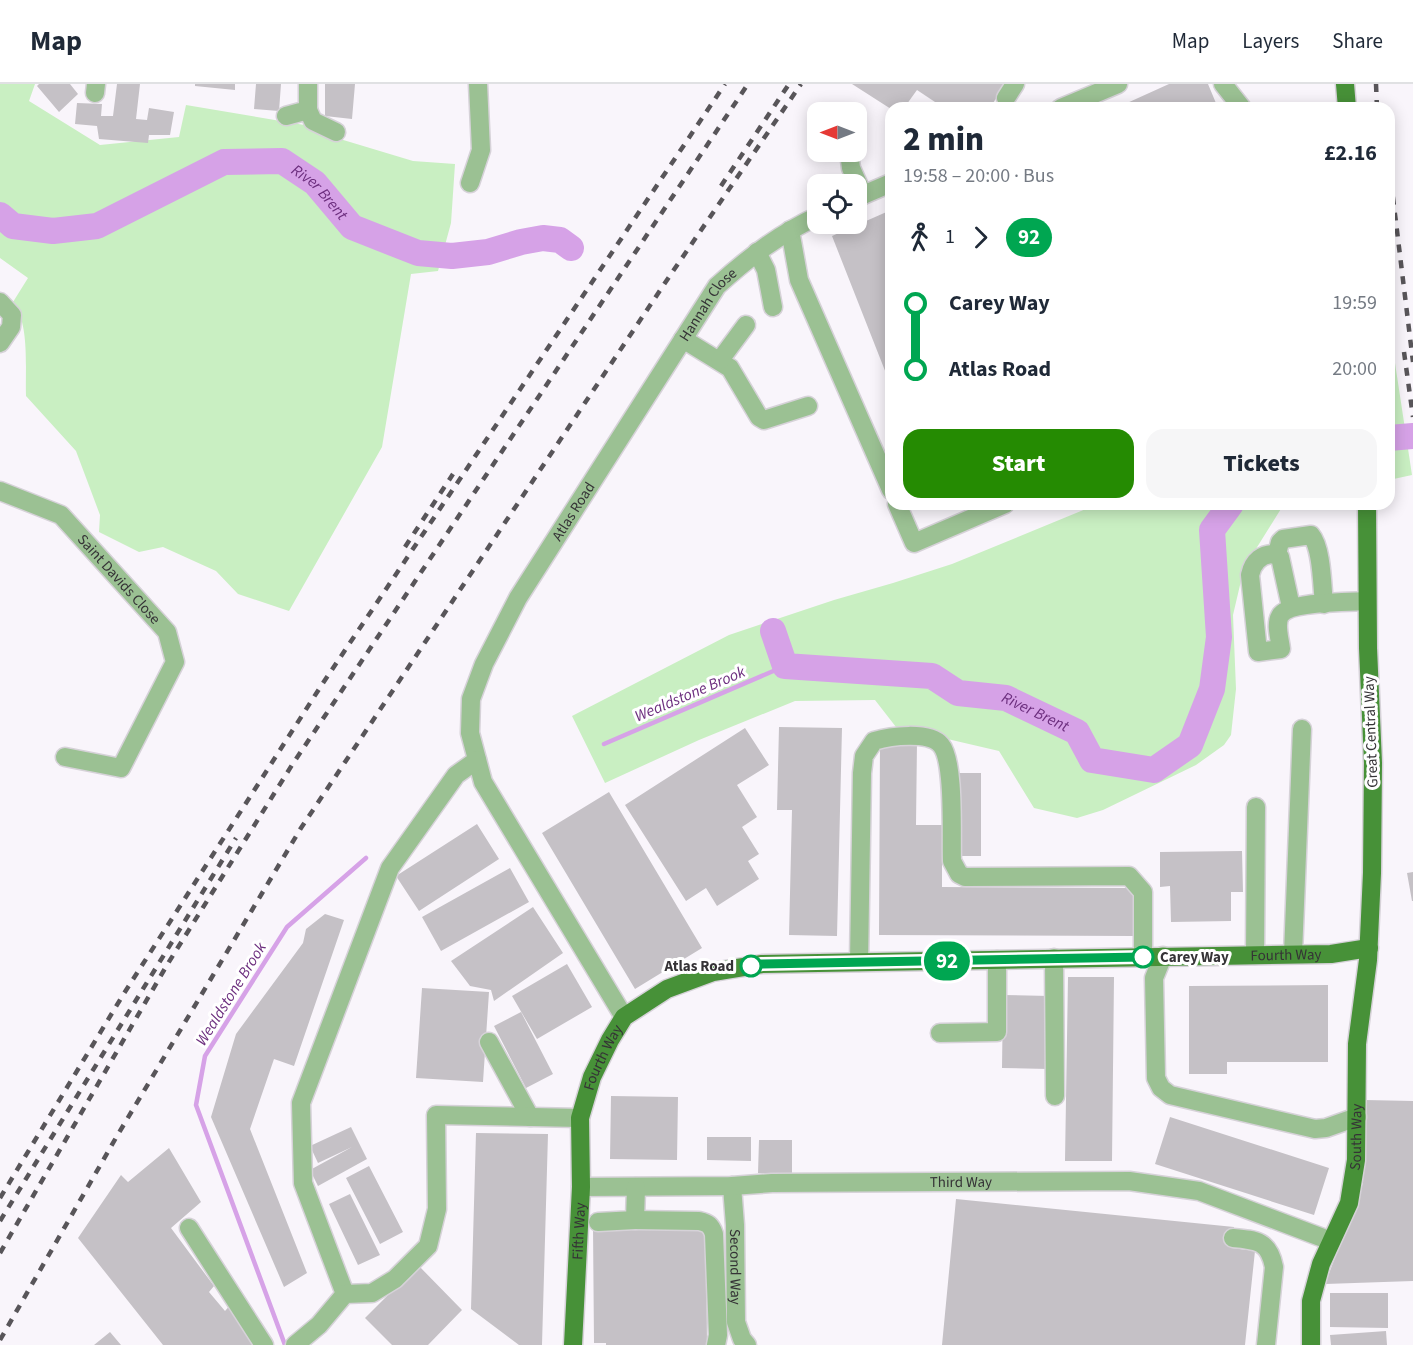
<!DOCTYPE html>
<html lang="en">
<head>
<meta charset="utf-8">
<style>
  body { margin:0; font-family:"Source Sans 3",sans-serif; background:#f6f6f7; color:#1f2937; height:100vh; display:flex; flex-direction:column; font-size:22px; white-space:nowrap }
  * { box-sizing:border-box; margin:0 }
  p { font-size:20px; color:#747a83 }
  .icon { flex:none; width:33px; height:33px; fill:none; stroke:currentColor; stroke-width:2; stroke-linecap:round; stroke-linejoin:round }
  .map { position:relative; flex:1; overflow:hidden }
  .drawer { position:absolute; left:885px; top:18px; width:510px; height:408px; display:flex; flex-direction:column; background:#fff; border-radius:18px; box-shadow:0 3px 15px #0003 }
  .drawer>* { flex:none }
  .badge { padding:0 12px; border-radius:20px; font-size:21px; line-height:39px }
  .needle { width:39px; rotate:270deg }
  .fabs { position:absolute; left:807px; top:18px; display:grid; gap:12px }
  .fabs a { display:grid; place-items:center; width:60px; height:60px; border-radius:12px; background:#fff; box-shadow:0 3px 15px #0003; font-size:30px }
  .map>.badge { position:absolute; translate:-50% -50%; box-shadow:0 0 0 3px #fff }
  .legs { display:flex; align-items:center; gap:9px; height:66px; padding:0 18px; font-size:20px }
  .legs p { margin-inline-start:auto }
  .head { display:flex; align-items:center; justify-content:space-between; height:102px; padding:0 18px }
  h1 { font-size:33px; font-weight:800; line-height:45px }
  .action { display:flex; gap:12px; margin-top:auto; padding:12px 18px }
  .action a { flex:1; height:69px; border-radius:18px; background:#258b02; color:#fff; font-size:24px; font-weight:800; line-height:69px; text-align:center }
  .action a+a { background:#f6f6f7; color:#1f2937 }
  ul { padding:0 18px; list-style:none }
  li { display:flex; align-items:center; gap:21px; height:66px; font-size:22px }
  li i { display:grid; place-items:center; width:9px; height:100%; margin:0 8px; background:currentColor }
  li i::after { content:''; width:15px; height:15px; margin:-8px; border:4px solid; border-radius:50%; background:#fff }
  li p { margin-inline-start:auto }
  li:first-child i { background:linear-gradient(#0000 50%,currentColor 0) }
  li:last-child i { background:linear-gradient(currentColor 50%,#0000 0) }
  header { display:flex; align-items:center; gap:36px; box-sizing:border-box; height:84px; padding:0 30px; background:#fff; border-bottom:2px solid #e0e1e3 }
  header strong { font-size:28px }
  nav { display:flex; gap:33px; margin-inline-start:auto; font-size:21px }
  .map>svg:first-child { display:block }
</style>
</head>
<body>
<header>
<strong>Map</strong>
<nav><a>Map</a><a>Layers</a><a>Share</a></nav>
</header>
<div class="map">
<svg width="1413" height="1261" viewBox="0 0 1413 1261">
  <rect width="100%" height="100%" fill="#f9f5fb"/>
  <path fill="#c9efc2" d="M0,0H35L29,17L100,61L179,53L186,21L328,45L340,55L413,77L455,80L451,139L438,187L411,190L382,363L289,527L238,510L216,487L163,463L139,468L99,448L100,431L76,367L26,312C25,284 30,240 13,218L28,194L0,174Z
    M1389,279H1395L1412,391L1389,396Z
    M1098,420H1284L1244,484L1233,531L1236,605L1231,651L1224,661L1196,681L1103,726L1077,734L1034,724L999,667L896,643L875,616L795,617L699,656L605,699L572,632L729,551L834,516L893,499L952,480Z"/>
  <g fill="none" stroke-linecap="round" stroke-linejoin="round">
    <path stroke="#d6a2e7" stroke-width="4.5" d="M604,660L785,582
      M285,1261L196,1021L205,972L287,843L366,774"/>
    <g stroke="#d6a2e7" stroke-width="26">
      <path id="s1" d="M0,131L13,142L53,147L97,142L224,78L282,77L315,99L352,143L418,169L452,172L488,168L521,158L543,154L560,156L571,164"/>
      <path d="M1389,354L1413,352"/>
      <path id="s2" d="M773,547L785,582L932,592L958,609L1006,614L1077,648L1092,676L1154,686L1190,661L1212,605L1219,553L1212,446L1231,420"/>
    </g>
  </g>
  <path fill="#c5c1c6" d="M39,0H70L78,10L59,28L37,2Z
    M117,0H140L136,35L147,36L149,24L174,28L170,51H149L148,59L99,55L97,42L75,40L77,19L102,20L101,32H113Z
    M195,0H235V6L195,2Z
    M256,0H281L279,27L254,25Z
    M325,0H355L352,35L325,32Z
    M852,0H1005L990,24H944L917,6L904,24L891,25Z
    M1169,0H1208L1218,24H1116Z
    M891,126V302L832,152Z
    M779,643L842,644L837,852L789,851L792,726H777Z
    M745,644L769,681L737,701L757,733L742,743L759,770L748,777L759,795L717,822L706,804L686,817L625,721Z
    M880,658H917L916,741H942V803L1134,804V852L879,851Z
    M958,689H981V772H958Z
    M609,708L702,864L635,905L542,749Z
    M477,740L499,775L419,827L396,792Z
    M1242,767L1243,808H1231V837L1171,838L1170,802L1160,803V768Z
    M510,784L529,818L441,867L422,833Z
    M1413,788V817H1412L1407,789Z
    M533,823L563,869L494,917L491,906L470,902L451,877Z
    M325,830L344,836L294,982L274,975L250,1045L307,1189L284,1203L211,1033L236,950L303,859L306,845Z
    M567,880L592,923L537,955L512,912Z
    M1068,893H1114L1112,1077H1065Z
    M1328,901V978H1227V990H1189V902Z
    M422,904L489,908L483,998L416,994Z
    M1003,911L1050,912L1048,985L1002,984Z
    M521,928L553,990L526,1004L494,942Z
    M611,1012L678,1013L677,1076L610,1075Z
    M1365,1016L1413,1017V1197L1325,1200L1363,1099Z
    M1170,1033L1329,1084L1314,1131L1155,1080Z
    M351,1043L367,1075L318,1102L310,1086L352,1063L318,1079L310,1062Z
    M476,1049L548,1050L542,1261H519L471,1225Z
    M707,1053H751V1077L707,1076Z
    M759,1056H792V1089H758Z
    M169,1064L201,1118L171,1144L214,1202L209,1208L225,1227L232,1219L260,1261H163L78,1154L121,1091L128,1098Z
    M369,1082L403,1148L380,1160L346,1094Z
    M350,1110L380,1171L358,1181L329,1120Z
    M956,1115L1234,1143L1232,1164L1255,1167L1245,1261H942Z
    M706,1142L707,1261H606V1259H594L593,1143Z
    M418,1181L462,1226L428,1261H392L365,1234Z
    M1330,1209H1388V1244L1330,1243Z
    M1386,1247L1387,1261H1331L1330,1251Z
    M110,1248L121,1261H94Z"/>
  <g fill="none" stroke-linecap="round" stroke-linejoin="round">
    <g stroke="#d6d2d8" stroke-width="21">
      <g id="minor">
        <path d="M1223,0L1242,24"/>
        <path d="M95,9L96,0"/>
        <path d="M1006,14L1015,0"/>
        <path d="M1061,24L1118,0"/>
        <path d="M308,26L313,37L336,48"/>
        <path d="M286,32L308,26V0"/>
        <path d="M849,68L851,84L863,111"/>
        <path d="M470,99L481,66L478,0"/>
        <path d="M856,114L891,99"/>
        <path d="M790,146L799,196L891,406"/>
        <path d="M757,168L766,186L773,223"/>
        <path d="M0,218L12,231L11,243L0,259"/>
        <path d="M683,255L730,284L759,333L764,336L808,322"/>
        <path d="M720,276L746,241"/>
        <path id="s3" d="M0,407L61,431L167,548L175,578L121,684L65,673"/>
        <path d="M897,420L914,459L1005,420"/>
        <path d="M1277,470L1280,458L1283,455L1311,451C1322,464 1322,502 1324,520"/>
        <path d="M1291,523L1280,473L1277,470C1262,469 1253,477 1250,491L1258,568L1281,565C1280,555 1275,541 1280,532C1288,517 1351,518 1367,517"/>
        <path d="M1293,870L1302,645"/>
        <path d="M1255,871L1256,723"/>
        <path d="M1163,872L1154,894L1156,994L1161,1004L1170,1011L1315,1045L1326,1044L1357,1033"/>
        <path d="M1054,874L1055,1012"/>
        <path d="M859,878L862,689L864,672L874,657C890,652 929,647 941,661C955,678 951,752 952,777L959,790L965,793L1129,792L1143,808V873"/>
        <path id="s4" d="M624,933L483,698L470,649L471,615L484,580L518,514L717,202C748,174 779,150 818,132"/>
        <path d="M940,949L997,948V876"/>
        <path d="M489,958L530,1033"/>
        <path id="s5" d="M732,1102L735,1141L736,1238L742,1255L747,1261"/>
        <path id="s6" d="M581,1103L732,1102L772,1099L1129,1097L1199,1107L1331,1157"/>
        <path d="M635,1136L699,1137C708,1139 711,1141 714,1150L718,1251L716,1261"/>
        <path d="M598,1138L635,1136L636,1103"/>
        <path d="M189,1144L264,1261"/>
        <path d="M1233,1154C1257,1156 1269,1157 1274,1183L1266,1261"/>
        <path d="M345,1210L303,1099L301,1019L390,784L456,691L477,676"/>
        <path d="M295,1261L319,1241L345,1210L372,1209L395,1195L428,1162L437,1125L436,1031L580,1034"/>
      </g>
    </g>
    <g stroke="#d6d2d8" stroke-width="21">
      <g id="major">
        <path d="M1345,0L1347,24"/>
        <path id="s7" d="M573,1261L581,1103L580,1034L592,993L610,956L624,933L667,905L713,888L762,880L1331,870L1369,864"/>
        <path id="s8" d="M1311,1261V1217L1321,1180L1349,1119L1356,1076L1357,960L1368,876L1372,789L1373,679L1368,564L1367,420"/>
      </g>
    </g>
    <use href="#minor" stroke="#9bc193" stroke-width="18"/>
    <use href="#major" stroke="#479138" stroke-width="18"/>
    <path stroke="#585559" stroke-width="4.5" stroke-dasharray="8 8" stroke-linecap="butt" d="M1376,0L1377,24
      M1389,81L1413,278
      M721,102L789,0
      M1404,268L1413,333
      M405,463L453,390
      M0,1114L123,911L321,602L725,0
      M0,1137L236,754
      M0,1169L167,881L292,681L748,0
      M0,1256L117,1052L301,744L669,193L801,0"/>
  </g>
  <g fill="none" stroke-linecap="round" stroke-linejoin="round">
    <g stroke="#fff" stroke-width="14">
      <path id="line-1" d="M751,882L762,880L1143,873"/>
    </g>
    <use href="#line-1" stroke="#00a651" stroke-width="9"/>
  </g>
  <g fill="#fff" stroke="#00a651" stroke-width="3">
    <circle cx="1143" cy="873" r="10"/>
    <circle cx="751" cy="882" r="10"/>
  </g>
  <g text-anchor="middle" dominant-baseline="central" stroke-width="6" stroke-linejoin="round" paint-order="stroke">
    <g font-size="15" fill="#353336" stroke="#fff">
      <text stroke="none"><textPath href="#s4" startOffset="820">Hannah Close</textPath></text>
      <text stroke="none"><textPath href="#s4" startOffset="573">Atlas Road</textPath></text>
      <text stroke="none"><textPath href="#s3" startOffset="152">Saint Davids Close</textPath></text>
      <text transform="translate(1371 648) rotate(-92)">Great Central Way</text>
      <text stroke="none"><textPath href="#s7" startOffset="1012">Fourth Way</textPath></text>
      <text stroke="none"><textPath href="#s7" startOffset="292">Fourth Way</textPath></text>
      <text stroke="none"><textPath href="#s8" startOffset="216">South Way</textPath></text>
      <text stroke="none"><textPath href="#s6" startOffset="380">Third Way</textPath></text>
      <text stroke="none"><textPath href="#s7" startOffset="114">Fifth Way</textPath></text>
      <text stroke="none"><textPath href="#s5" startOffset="81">Second Way</textPath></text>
    </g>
    <g font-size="15" font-weight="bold" fill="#353336" stroke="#fff" text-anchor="start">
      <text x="1160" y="873">Carey Way</text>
      <text x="734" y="882" text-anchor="end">Atlas Road</text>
    </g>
    <g font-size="16" font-style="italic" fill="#6c2e7e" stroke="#fff">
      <text stroke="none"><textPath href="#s1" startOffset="351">River Brent</textPath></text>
      <text transform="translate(690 610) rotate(-23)">Wealdstone Brook</text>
      <text stroke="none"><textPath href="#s2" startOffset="296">River Brent</textPath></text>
      <text transform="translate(231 910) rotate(-58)">Wealdstone Brook</text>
    </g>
  </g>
</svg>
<div class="fabs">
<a><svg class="needle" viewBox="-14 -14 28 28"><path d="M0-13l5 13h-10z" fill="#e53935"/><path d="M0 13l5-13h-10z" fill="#747a83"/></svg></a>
<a><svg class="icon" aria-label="locate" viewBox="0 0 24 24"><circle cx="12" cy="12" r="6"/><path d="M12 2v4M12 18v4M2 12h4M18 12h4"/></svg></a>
</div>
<b class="badge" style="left:947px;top:877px;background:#00a651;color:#fff">92</b>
<section class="drawer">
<div class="head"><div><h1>2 min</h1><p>19:58 – 20:00 · Bus</p></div><b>£2.16</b></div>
<div class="legs"><svg class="icon" aria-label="walk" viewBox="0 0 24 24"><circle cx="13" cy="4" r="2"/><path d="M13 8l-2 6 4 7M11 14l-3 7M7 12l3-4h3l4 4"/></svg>1<svg class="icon" aria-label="forward" viewBox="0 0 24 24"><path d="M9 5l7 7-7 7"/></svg><b class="badge" style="background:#00a651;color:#fff">92</b></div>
<ul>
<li><i style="color:#00a651"></i><b>Carey Way</b><p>19:59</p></li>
<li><i style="color:#00a651"></i><b>Atlas Road</b><p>20:00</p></li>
</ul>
<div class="action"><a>Start</a><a>Tickets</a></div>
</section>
</div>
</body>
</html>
